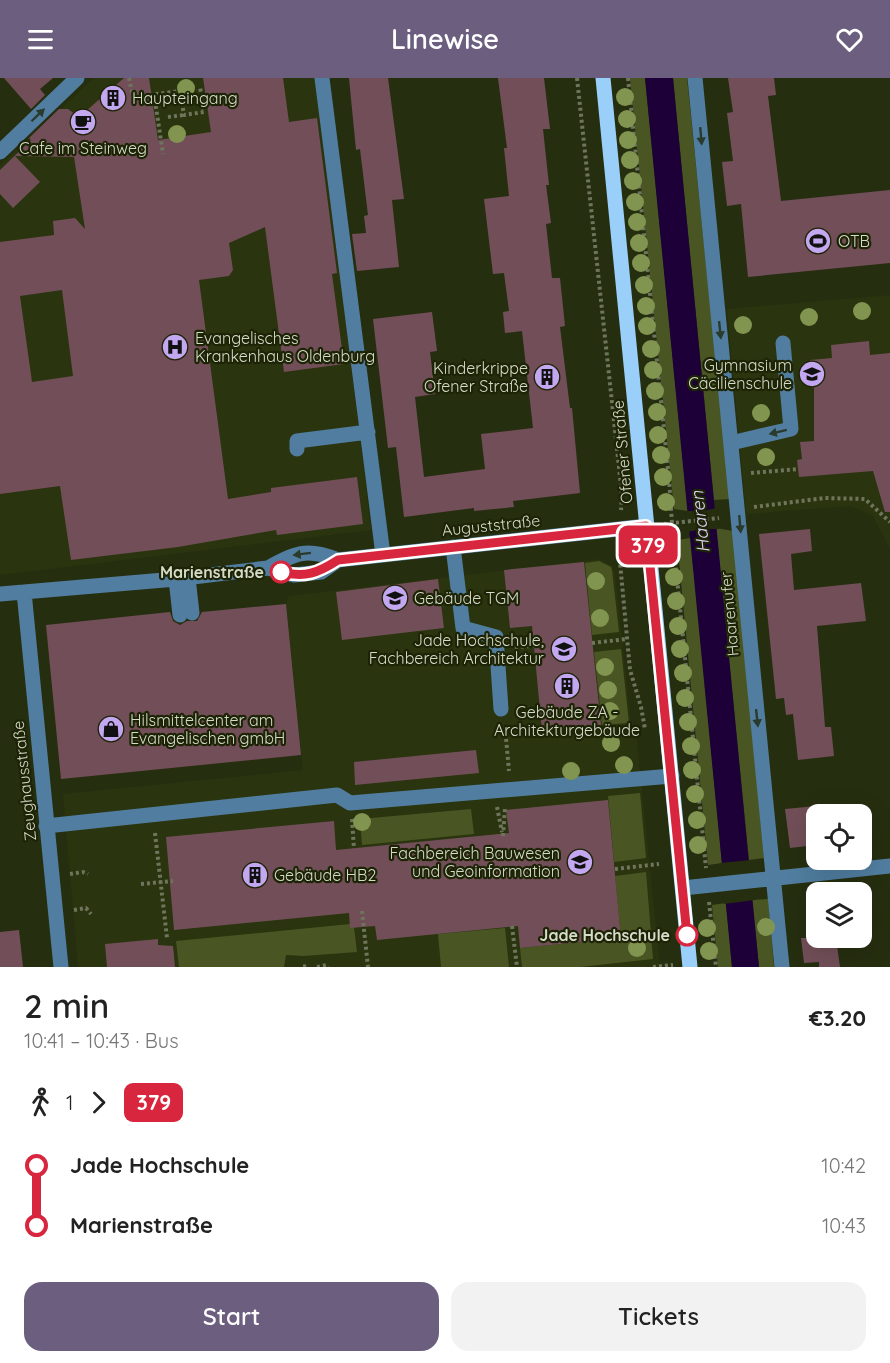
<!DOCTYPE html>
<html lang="en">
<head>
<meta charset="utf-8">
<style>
  body { margin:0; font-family:Quicksand,sans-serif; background:#f2f2f2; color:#222; height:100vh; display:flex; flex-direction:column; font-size:22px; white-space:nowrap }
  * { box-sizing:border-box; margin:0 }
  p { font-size:20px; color:#767676 }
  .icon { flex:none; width:33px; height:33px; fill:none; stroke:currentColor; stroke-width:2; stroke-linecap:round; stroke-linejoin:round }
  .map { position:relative; height:889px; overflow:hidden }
  .side { display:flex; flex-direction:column; background:#fff; flex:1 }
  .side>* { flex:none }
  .badge { padding:0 12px; border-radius:9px; font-size:21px; line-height:39px }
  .fabs { position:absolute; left:806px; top:726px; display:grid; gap:12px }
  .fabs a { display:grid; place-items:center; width:66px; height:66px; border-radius:12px; background:#fff; box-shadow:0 6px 24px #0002; font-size:30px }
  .map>.badge { position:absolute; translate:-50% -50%; box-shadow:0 0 0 3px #fff }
  .legs { display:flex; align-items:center; gap:9px; height:66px; padding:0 24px; font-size:20px }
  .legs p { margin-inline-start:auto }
  .overview { display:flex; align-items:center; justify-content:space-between; height:102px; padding:0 24px }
  h1 { font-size:33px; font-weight:600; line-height:45px }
  .action { display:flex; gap:12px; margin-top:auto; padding:12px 24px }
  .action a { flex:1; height:69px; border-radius:18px; background:#6b5e7f; color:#fff; font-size:24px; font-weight:600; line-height:69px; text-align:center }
  .action a+a { background:#f2f2f2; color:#222 }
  ul { padding:0 24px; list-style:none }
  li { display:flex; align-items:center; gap:21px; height:60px; font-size:22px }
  li i { display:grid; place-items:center; width:9px; height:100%; margin:0 8px; background:currentColor }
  li i::after { content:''; width:15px; height:15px; margin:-8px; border:4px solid; border-radius:50%; background:#fff }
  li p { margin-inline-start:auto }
  li:first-child i { background:linear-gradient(#0000 50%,currentColor 0) }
  li:last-child i { background:linear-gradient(currentColor 50%,#0000 0) }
  header { display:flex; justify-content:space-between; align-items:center; height:78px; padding:0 24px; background:#6b5e7f; color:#fff; font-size:27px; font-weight:600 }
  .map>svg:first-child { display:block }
</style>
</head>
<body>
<header><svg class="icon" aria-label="menu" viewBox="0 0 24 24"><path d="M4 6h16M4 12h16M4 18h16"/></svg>Linewise<svg class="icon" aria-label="heart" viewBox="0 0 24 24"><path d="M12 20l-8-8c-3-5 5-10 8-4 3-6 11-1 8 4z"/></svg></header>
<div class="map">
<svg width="890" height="889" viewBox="0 0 890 889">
  <rect width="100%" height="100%" fill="#262e10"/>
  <path fill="#2a340e" d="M94,0H317L371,452L0,497V87Z
    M890,217V471L873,438L851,428L746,436L727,231Z
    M600,481L612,488L615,495L631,647L636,652L660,889H78L63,716L303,692L286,526L289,518Z"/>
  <path fill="#495623" d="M630,0H645L688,433L674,431Z
    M673,0H687L730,421L714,422Z
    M716,450L733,453L764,780L749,782Z
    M691,460L722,785L708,787L677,462Z
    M599,483L611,489L612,492L619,554L592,557L585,485Z
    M621,571L629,645L602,647L594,574Z
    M640,715L646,780L614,784L608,718Z
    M471,731L474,756L362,767L360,741Z
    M646,794L653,881L580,889H522L520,870L621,860L615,798Z
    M768,821L774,889H759L752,822Z
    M726,825L732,889H718L712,827Z
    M350,846L354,849L357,874L304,878L286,877L284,889H179L176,863Z
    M505,850L509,889H441L438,856Z"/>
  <path fill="#1d0037" d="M645,0H673L759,889H732Z"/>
  <path fill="#262e10" d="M717,430L719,451H703L687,454L685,433H702Z
    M751,782L755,822L724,826L720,785Z"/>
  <path fill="#724f58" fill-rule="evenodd" d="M4,0H53L40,11L45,17L31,31Z
    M124,0H149L158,62L211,54L203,0H283L289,44L317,40L337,195L332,196L344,286L284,294L265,149L229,165L233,192L229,198L199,202L228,421L271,414V410L357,399L363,446L277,457L276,452L178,469L71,482L60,408L0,416V164L54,157L53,143L75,140L85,151L74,79L15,78L40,104L13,130L0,116V92L31,62L29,60L59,31H68L79,39ZM62,212L73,298L32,304L20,218Z
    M349,0H388L404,121L392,122L399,189L357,193L352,156L366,155L364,138L368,137L360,71L356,72Z
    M498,0H544L550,51H543L549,107H546L551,145L546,146L552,200H560L565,248L560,249L570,330H572L580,415L513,423L514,429L474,433V430L404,439L396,369L388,370L373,241L432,234L437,273L430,274L435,316L415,319L424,399L485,391L481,356L533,350L522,253L505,255L503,234L509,233L504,195L493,196L484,121L509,118L504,70H507Z
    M728,0H774L776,17L768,18L781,123L890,112V185L748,199L741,126L727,128L722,84L733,83L727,35L733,34Z
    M869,263L870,277L890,275V434H885L873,393L799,399L797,382L802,381L800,364L814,363V309L812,310L810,282L832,280L831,267Z
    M810,451L812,473L791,476L794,512L861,505L866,543L817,548L825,649H831L834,678L798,682L793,636L786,637L784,620L776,621L759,456Z
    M584,484L601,647L542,653L532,548L510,550L504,492Z
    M438,501L444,550L342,562L336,514Z
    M286,526L301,677L61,701L46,547L170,534L173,543L180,547L187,543H197L202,534Z
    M476,672L479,695L355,707L354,684Z
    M608,722L621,860L520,870L518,848L377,862L375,848L350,850L349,835L174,852L166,759L334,743L336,772L509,755L506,732Z
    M816,728V767L790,770L785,731Z
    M19,852L23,889H0V854Z
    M801,860H836L840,889H819V884L804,885Z
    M158,861V867L173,868L175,889H107L105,866Z"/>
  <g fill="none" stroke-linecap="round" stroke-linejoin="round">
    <path stroke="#6e755c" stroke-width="4" stroke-dasharray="3 3" stroke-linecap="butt" d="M129,0L133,19L180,13L184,37L204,34L200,9
      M577,0L622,417L621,432
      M628,0L669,401L673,460L706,790
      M154,16L163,76
      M168,39L184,37
      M751,395L798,391
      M754,429L825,420L865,421L890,444
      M664,446L719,440
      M623,469L620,484L630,592L641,629L645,651
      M592,565L627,561
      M515,569L534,568
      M505,649L509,693
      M497,729L502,754
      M352,741L354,771
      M155,755L167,860
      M503,758L505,730
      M615,791L659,786
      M70,796L83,794L88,796
      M141,806L173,803
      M709,824L716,889
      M74,832L86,830L91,836
      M362,833L368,889
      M512,848L517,889
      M303,888L308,889
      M317,889L327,887L328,889
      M653,889L673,887"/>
    <path stroke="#517ea0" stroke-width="15" d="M322,0L383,477
      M695,0L782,889
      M0,74L77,0
      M731,365L791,351L783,265
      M297,371V363L368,354
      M453,469L463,550L496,559L501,631
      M268,490C296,474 308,470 338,482L646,448
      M188,500L192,535
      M176,501L180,537
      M24,514L61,889
      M0,516L176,501L268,490L294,497L321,494L338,482
      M46,748L337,717L350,725L672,698
      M683,810L890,788"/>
    <path stroke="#99cff9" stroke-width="15" d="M603,0L690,889"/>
  </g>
  <g fill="#819450">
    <circle cx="186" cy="10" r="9"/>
    <circle cx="625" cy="19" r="9"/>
    <circle cx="627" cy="41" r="9"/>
    <circle cx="177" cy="56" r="9"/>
    <circle cx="628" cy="62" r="9"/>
    <circle cx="630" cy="82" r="9"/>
    <circle cx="633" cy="103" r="9"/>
    <circle cx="635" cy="124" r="9"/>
    <circle cx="637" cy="144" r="9"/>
    <circle cx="639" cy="165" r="9"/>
    <circle cx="641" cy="185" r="9"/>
    <circle cx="644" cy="207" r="9"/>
    <circle cx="646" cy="228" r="9"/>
    <circle cx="862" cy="233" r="9"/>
    <circle cx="809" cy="239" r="9"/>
    <circle cx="743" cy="247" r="9"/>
    <circle cx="647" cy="248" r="9"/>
    <circle cx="651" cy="271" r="9"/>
    <circle cx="653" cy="292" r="9"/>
    <circle cx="655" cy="313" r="9"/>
    <circle cx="657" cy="334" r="9"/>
    <circle cx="761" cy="335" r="9"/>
    <circle cx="658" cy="357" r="9"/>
    <circle cx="661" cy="377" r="9"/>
    <circle cx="766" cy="379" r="9"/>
    <circle cx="663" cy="399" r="9"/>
    <circle cx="666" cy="424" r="9"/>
    <circle cx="671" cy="474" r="9"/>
    <circle cx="674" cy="499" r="9"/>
    <circle cx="596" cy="503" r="9"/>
    <circle cx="676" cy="523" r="9"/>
    <circle cx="600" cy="540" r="9"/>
    <circle cx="678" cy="548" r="9"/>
    <circle cx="680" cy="571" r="9"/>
    <circle cx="605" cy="589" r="9"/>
    <circle cx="683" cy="595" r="9"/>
    <circle cx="608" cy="612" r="9"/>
    <circle cx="685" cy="620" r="9"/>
    <circle cx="610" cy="633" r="9"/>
    <circle cx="688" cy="644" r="9"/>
    <circle cx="611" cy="665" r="9"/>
    <circle cx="691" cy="668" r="9"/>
    <circle cx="624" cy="687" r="9"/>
    <circle cx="692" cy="692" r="9"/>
    <circle cx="571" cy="693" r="9"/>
    <circle cx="695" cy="716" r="9"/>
    <circle cx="697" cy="742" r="9"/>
    <circle cx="362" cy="744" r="9"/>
    <circle cx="698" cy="767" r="9"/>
    <circle cx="766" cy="849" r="9"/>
    <circle cx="707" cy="850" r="9"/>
    <circle cx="637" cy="870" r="9"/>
    <circle cx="709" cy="873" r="9"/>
  </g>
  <defs><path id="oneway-solid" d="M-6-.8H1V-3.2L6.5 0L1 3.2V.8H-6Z" transform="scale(1.5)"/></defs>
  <g fill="#2a3a2c">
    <use href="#oneway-solid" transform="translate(38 37) rotate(-44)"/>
    <use href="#oneway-solid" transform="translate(701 58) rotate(85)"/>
    <use href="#oneway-solid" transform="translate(720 252) rotate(84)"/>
    <use href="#oneway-solid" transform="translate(778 354) rotate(166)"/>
    <use href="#oneway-solid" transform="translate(740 446) rotate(85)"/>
    <use href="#oneway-solid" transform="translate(302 476) rotate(173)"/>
    <use href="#oneway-solid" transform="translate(757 640) rotate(84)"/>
  </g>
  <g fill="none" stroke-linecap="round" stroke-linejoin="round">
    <g stroke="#fff" stroke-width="14">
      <path id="line-1" d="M281,494C305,500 318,495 338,482L646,448L687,857"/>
    </g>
    <use href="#line-1" stroke="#d7263d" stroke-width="9"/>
  </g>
  <defs>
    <g id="building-disc" transform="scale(1.35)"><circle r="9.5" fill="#c4a7f1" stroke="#1d2406"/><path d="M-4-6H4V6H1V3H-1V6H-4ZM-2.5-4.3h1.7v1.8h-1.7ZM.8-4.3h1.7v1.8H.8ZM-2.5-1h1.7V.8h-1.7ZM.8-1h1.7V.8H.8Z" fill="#111"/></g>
    <g id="cafe-disc" transform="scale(1.35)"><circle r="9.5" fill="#c4a7f1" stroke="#1d2406"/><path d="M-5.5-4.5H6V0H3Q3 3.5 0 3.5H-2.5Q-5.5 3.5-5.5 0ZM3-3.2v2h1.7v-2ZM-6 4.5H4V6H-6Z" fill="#111"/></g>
    <g id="stadium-disc" transform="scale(1.35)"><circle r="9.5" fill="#c4a7f1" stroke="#1d2406"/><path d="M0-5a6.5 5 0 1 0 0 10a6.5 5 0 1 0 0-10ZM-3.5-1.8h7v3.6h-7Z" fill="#111"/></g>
    <g id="hospital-disc" transform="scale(1.35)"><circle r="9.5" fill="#c4a7f1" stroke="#1d2406"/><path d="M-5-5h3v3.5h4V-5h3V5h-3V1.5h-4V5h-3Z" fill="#111"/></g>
    <g id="school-disc" transform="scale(1.35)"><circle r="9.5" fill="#c4a7f1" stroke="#1d2406"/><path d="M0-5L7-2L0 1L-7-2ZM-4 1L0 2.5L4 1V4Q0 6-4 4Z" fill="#111"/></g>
    <g id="university-disc" transform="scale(1.35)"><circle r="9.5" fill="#c4a7f1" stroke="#1d2406"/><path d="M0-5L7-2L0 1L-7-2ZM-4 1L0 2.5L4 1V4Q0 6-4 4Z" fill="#111"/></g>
    <g id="shop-disc" transform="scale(1.35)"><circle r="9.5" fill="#c4a7f1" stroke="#1d2406"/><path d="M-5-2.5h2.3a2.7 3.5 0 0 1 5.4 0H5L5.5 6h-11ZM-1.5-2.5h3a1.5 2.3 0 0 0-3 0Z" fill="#111"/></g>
  </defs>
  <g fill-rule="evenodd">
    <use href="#building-disc" x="113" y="20"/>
    <use href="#cafe-disc" x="83" y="44"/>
    <use href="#stadium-disc" x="818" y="163"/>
    <use href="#hospital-disc" x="175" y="269"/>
    <use href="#school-disc" x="812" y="296"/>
    <use href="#building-disc" x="547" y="299"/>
    <use href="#university-disc" x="395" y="520"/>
    <use href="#university-disc" x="564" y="571"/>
    <use href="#building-disc" x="567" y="608"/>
    <use href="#shop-disc" x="111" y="651"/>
    <use href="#university-disc" x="580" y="784"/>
    <use href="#building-disc" x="255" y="797"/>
  </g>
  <g fill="#fff" stroke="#d7263d" stroke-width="3">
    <circle cx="281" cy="494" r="10"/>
    <circle cx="687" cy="857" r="10"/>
  </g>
  <g text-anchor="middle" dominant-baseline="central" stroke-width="4.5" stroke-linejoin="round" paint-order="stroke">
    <g font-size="16" fill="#d5dbc9" stroke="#1d2406" text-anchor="start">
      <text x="132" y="20">Haupteingang</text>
      <text x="83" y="70" text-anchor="middle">Cafe im Steinweg</text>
      <text x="838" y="163">OTB</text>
      <text x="195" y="260">Evangelisches<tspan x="195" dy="18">Krankenhaus Oldenburg</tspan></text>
      <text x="792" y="287" text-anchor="end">Gymnasium<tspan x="792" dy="18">Cäcilienschule</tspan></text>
      <text x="528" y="290" text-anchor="end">Kinderkrippe<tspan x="528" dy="18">Ofener Straße</tspan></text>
      <text x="414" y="520">Gebäude TGM</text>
      <text x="544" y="562" text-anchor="end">Jade Hochschule,<tspan x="544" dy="18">Fachbereich Architektur</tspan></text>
      <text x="567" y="634" text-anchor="middle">Gebäude ZA -<tspan x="567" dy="18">Architekturgebäude</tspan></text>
      <text x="130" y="642">Hilsmittelcenter am<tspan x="130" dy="18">Evangelischen gmbH</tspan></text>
      <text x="560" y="775" text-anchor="end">Fachbereich Bauwesen<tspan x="560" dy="18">und Geoinformation</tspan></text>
      <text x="274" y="797">Gebäude HB2</text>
    </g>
    <g font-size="16" fill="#d5dbc9" stroke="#1d2406">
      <text transform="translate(622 374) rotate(-95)">Ofener Straße</text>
      <text transform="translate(491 447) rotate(-6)">Auguststraße</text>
      <text transform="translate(729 536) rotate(-95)">Haarenufer</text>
      <text transform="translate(24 703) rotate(-96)">Zeughausstraße</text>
    </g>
    <g font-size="16" font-weight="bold" fill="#d5dbc9" stroke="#1d2406" text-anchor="end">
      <text x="264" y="494">Marienstraße</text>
      <text x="670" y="857">Jade Hochschule</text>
    </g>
    <g font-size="18" font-style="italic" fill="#e1d4f8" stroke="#1d2406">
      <text transform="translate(700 444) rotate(-96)">Haaren</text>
    </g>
  </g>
</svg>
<div class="fabs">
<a><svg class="icon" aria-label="locate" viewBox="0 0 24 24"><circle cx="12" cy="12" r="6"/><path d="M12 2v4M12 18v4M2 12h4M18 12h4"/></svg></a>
<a><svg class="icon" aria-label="layers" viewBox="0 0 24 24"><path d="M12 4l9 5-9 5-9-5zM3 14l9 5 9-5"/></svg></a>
</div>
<b class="badge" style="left:648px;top:467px;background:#d7263d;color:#fff">379</b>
</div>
<section class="side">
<div class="overview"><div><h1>2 min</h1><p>10:41 – 10:43 · Bus</p></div><b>€3.20</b></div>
<div class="legs"><svg class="icon" aria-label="walk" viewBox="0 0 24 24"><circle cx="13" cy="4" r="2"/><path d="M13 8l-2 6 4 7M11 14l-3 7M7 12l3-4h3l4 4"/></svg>1<svg class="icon" aria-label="forward" viewBox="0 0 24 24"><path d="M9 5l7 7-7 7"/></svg><b class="badge" style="background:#d7263d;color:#fff">379</b></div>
<ul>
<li><i style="color:#d7263d"></i><b>Jade Hochschule</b><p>10:42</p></li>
<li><i style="color:#d7263d"></i><b>Marienstraße</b><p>10:43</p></li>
</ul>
<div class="action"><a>Start</a><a>Tickets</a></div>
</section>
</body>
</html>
